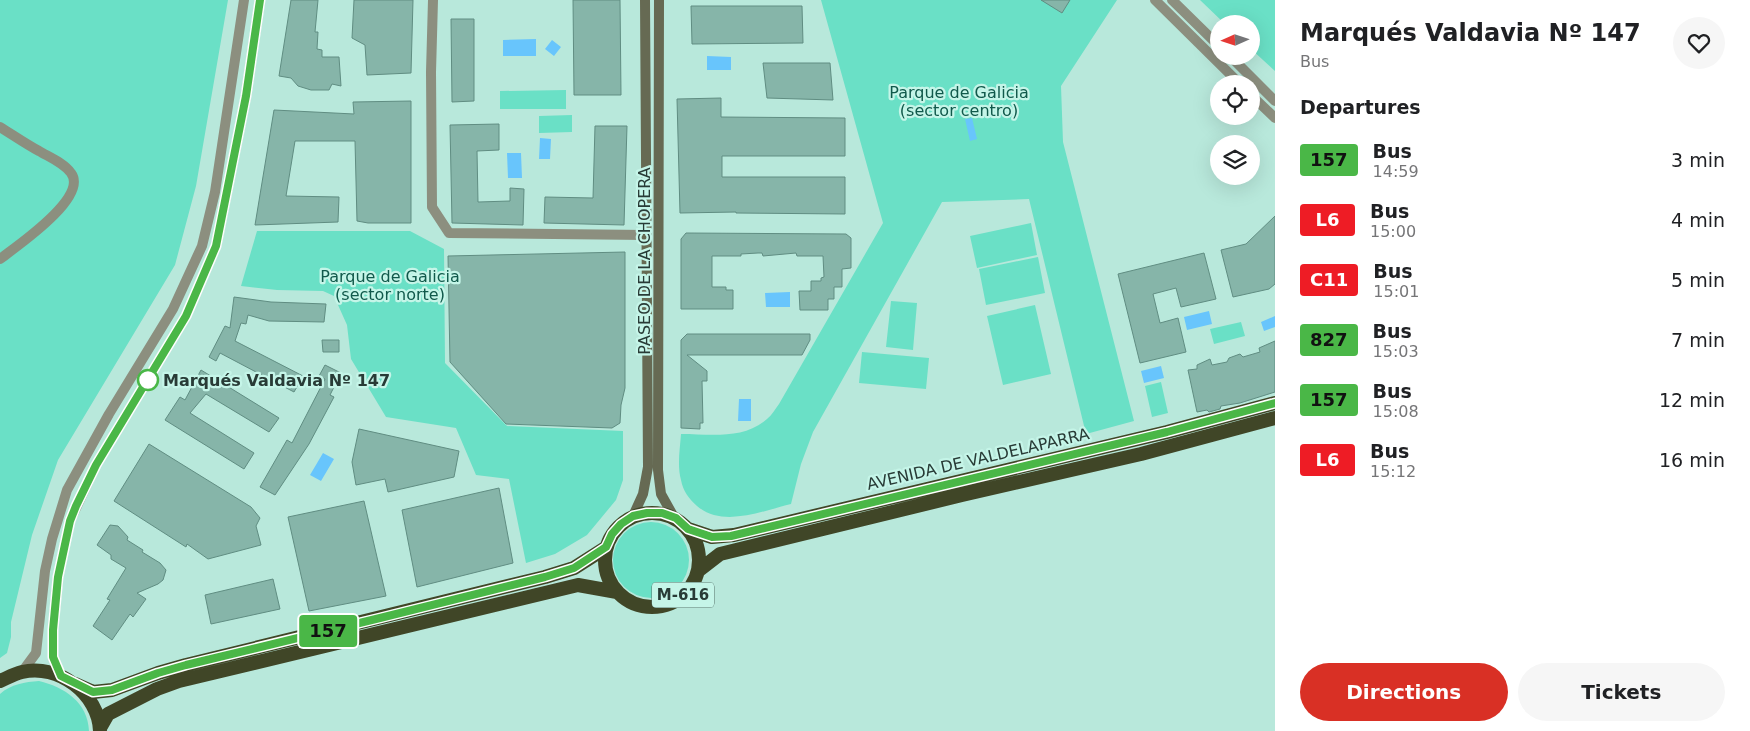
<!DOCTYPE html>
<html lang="en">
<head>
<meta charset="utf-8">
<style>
  body { margin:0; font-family:"DejaVu Sans",sans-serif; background:#f6f6f6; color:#202124; height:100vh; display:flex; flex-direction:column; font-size:19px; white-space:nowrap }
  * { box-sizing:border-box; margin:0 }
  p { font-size:16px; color:#757577 }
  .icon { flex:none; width:28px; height:28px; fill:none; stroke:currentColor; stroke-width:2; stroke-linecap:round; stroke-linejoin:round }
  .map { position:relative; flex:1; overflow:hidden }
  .drawer { display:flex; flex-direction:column; background:#fff; width:475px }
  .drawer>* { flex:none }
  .badge { padding:0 10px; border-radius:4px; font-size:18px; line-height:32px }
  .needle { width:32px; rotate:267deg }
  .fabs { position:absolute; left:1210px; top:15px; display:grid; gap:10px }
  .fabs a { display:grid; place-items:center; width:50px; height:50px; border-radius:50%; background:#fff; box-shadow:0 5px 20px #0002; font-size:25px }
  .map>.badge { position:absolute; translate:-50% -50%; box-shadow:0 0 0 2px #fff }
  h2 { padding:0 25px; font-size:19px; line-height:45px }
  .round { display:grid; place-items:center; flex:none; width:52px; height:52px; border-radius:26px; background:#f6f6f6 }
  .overview { display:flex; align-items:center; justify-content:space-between; height:85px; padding:0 25px }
  h1 { font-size:24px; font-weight:800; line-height:38px }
  .button { display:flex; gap:10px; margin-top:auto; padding:10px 25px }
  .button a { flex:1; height:58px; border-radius:30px; background:#d93025; color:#fff; font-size:20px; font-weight:800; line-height:58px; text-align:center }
  .button a+a { background:#f6f6f6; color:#202124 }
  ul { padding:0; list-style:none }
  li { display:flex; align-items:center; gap:15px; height:60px; padding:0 25px }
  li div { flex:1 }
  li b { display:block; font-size:19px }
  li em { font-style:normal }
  li .badge { min-width:55px; font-weight:700; text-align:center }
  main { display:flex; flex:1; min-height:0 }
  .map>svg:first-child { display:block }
</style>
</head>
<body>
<main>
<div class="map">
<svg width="1275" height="731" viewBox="0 0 1275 731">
  <rect width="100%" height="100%" fill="#b8e8db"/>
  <path fill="#6ae0c6" d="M0,0H228L196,186L175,265L58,460L32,535L11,622V637L7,653L0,658Z
    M821,0H1117L1061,86L1063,142L1134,421L1086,434L1029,199L942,202L813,432L801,464L791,504C762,511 723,528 697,506C689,499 683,491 681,480C677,465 680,449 681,434C710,434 743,440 767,419C772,415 775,409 779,404L883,223Z
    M1200,0H1275V71L1251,49V24H1225Z
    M566,90V109H500V91Z
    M572,115V132L539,133V116Z
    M1031,223L1037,255L977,268L970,236Z
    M257,231H410L444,249L445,363L507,426L623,431V480L616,500L587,535L555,554L526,563L509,479L476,475L456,428L386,417L351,359L347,325L334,296L323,291L277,290L241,286Z
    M1038,257L1045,293L986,305L979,269Z
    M891,301L917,303L913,350L886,347Z
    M1035,305L1051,374L1003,385L987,316Z
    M1241,322L1245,336L1214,344L1210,329Z
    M862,352L929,358L926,389L859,383Z
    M1161,382L1168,413L1152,417L1145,386Z
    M613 560a38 38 0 1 1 76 0a38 38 0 1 1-76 0Z
    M39,681C64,687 88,702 89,731H0V694C11,684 25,682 39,681Z"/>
  <path fill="#68c5fc" d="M536,39V56H503V40Z
    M552,40L561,47L554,56L545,49Z
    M707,56L731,57V70H707Z
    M972,118L977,139L970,141L965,119Z
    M540,138L551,139L550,159H539Z
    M507,153H521L522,178H508Z
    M790,292V307H766L765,293Z
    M1209,311L1212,324L1187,330L1184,317Z
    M1275,316V327L1264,331L1261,322Z
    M1161,366L1164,378L1144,383L1141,371Z
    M739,399H751V421H738Z
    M323,453L334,459L321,481L310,475Z"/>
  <path fill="#86b5a9" stroke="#608d82" d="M291,0H318L315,32H318L317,49L322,50V57H339L341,86L332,84L329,90H311L298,86L291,78L279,76Z
    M354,0H413L411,73L367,75L365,45L352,38Z
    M573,0H620L621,95H574Z
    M1041,0H1070L1062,13Z
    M691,6H802L803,43L692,44Z
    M451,19H474V101L452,102Z
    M763,63H830L833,100L767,98Z
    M721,98V117L845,118V156H722V177H845V214L736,213V212L680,213L677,99Z
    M411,101V223H368L357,221L355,141H295L286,196L339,197L338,222L255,225L274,110L354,114L353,102Z
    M499,124V150L477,151L478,202L510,201V188L524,189L523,225L452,223L450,125Z
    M595,126H627L624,225L544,223L545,197L593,198Z
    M1275,216V284L1269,289L1233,297L1221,250L1246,244Z
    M686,233L846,234L851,238V268L842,269V287H834V299H828V310H800L799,291H811V281H821V278L824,277L823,256H797L796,253L763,256L762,253H758L741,254V256H712V287H726V290H733V309H681V239Z
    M625,252V388L621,405L620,423L612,428L506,424L450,362L448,256Z
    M1204,253L1216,299L1181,307L1176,288L1153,294L1160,323L1178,318L1186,352L1140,363L1118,274Z
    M234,297L271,302L326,304L324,322L269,321L248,315L246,324L241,323L235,341L303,376L294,392L220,353L216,361L209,357L225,326L230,328Z
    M687,334H810V340L802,355H687L707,371V381H702L703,423H700V429L681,428V340Z
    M322,340H339V352H323Z
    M1275,341V392L1240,403L1221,406L1220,409L1209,412L1207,410L1197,412L1188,370L1197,369V365L1210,359L1212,365L1227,362L1229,358L1240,354L1243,357L1260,352L1259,348Z
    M325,365L341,373L330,395L334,397L309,444L275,495L260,487L287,440L292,443L325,379L319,376Z
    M201,370L279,418L269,432L206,394L190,413L254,453L244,469L165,420L180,397L185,400Z
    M359,429L459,451L454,477L388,492L385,479L356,485L352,462Z
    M149,444L251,507L260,518L256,526L261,545L208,559L187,544L186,547L114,501Z
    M499,488L513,563L417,587L402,510Z
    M364,501L386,596L309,611L288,517Z
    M110,525L118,526L128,537L127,540L143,550L142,552L160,563L166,570L163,580L158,584L137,593L146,599L133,617L130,614L112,640L93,626L110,600L107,599L126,568L111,559V555L97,545Z
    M273,579L280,609L211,624L205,595Z"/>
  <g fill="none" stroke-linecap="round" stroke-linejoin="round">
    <path stroke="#8c8f7f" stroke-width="10" d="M433,0L431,72L432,207L449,233L646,235
      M0,127C13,135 26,144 39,151C49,157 64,163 71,173C89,197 17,246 0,259
      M22,672L36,653L45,571L52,539L67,490L109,414L173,309L202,246L215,192L244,0
      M61,676L53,657V630L58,577L70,521L96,465L186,316L216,246L246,96L260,0"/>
    <path stroke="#8c8f7f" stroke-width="10" d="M1155,0L1240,84
      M1172,0L1219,46
      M1230,56L1275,101
      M1251,95L1275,118"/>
    <path stroke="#666a53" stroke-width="10" d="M659,0L658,470L661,494L675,519
      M633,516L643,494L648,467L645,0"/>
    <path stroke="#404627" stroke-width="14" d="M605 560a47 47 0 1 1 94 0a47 47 0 1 1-94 0Z
      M688,529L712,537L734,535L1167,432L1275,403
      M698,571L720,554L962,495L1141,454L1275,418
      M0,681C7,678 14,674 22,672C58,663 99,694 100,731
      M75,684L93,692L112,690L158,673L186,665L545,577L574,568L607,547
      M100,728L108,714L157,689L179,681L578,585L617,592"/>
  </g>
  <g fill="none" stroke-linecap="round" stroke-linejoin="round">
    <g stroke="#fff" stroke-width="11">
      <path id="line" d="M260,0L246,96L216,246L186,316L96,465L76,506L70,521L58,577L53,630V657L61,676L93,692L112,690L158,673L186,665L380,618L545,577L574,568L606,547L612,534L621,524L633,516L647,513H662L676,518L688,529L712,537L731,536L1167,432L1275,403"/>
    </g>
    <use href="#line" stroke="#4ab747" stroke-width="8"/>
  </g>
  <circle fill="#fff" stroke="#4ab747" stroke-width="2.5" cx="148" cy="380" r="10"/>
  <g text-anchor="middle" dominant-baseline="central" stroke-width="4.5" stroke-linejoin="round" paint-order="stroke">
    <rect fill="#c5f5e8" stroke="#57736b" stroke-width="1" x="652" y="582.5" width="62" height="25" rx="4"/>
    <g font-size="15" font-weight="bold" fill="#283b36">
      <text x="683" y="595">M-616</text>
    </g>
    <g font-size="16" fill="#10594b" stroke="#c5f5e8">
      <text x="959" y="92">Parque de Galicia<tspan x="959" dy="18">(sector centro)</tspan></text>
      <text x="390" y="276">Parque de Galicia<tspan x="390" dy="18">(sector norte)</tspan></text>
    </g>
    <g font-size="16" fill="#283b36" stroke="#c5f5e8">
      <text transform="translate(644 261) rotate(-90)">PASEO DE LA CHOPERA</text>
      <text transform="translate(978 459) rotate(-13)">AVENIDA DE VALDELAPARRA</text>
    </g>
    <g font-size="16" font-weight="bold" fill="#283b36" stroke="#c5f5e8" text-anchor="start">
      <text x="163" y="380">Marqués Valdavia Nº 147</text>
    </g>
  </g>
</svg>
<div class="fabs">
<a><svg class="needle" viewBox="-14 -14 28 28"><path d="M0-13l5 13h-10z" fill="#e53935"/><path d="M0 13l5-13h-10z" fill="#757577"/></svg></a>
<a><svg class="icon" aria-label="locate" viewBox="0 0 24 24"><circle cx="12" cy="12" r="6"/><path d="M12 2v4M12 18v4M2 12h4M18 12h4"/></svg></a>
<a><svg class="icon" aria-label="layers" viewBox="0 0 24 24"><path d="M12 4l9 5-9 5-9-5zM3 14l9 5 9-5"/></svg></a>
</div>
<b class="badge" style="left:328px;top:631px;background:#4ab747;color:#111">157</b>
</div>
<section class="drawer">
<div class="overview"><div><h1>Marqués Valdavia Nº 147</h1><p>Bus</p></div><a class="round"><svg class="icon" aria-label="heart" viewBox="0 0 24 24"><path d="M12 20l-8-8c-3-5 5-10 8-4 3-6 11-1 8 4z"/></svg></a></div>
<h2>Departures</h2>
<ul>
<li><span class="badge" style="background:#4ab747;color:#111">157</span><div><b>Bus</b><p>14:59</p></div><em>3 min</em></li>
<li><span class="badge" style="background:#ee1c25;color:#fff">L6</span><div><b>Bus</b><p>15:00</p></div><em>4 min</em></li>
<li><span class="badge" style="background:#ee1c25;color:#fff">C11</span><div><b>Bus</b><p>15:01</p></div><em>5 min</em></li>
<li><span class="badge" style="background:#4ab747;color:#111">827</span><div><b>Bus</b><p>15:03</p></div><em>7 min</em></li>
<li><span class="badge" style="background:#4ab747;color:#111">157</span><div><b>Bus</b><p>15:08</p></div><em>12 min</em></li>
<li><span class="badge" style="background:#ee1c25;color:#fff">L6</span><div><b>Bus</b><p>15:12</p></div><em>16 min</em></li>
</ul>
<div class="button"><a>Directions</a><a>Tickets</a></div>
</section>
</main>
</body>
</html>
